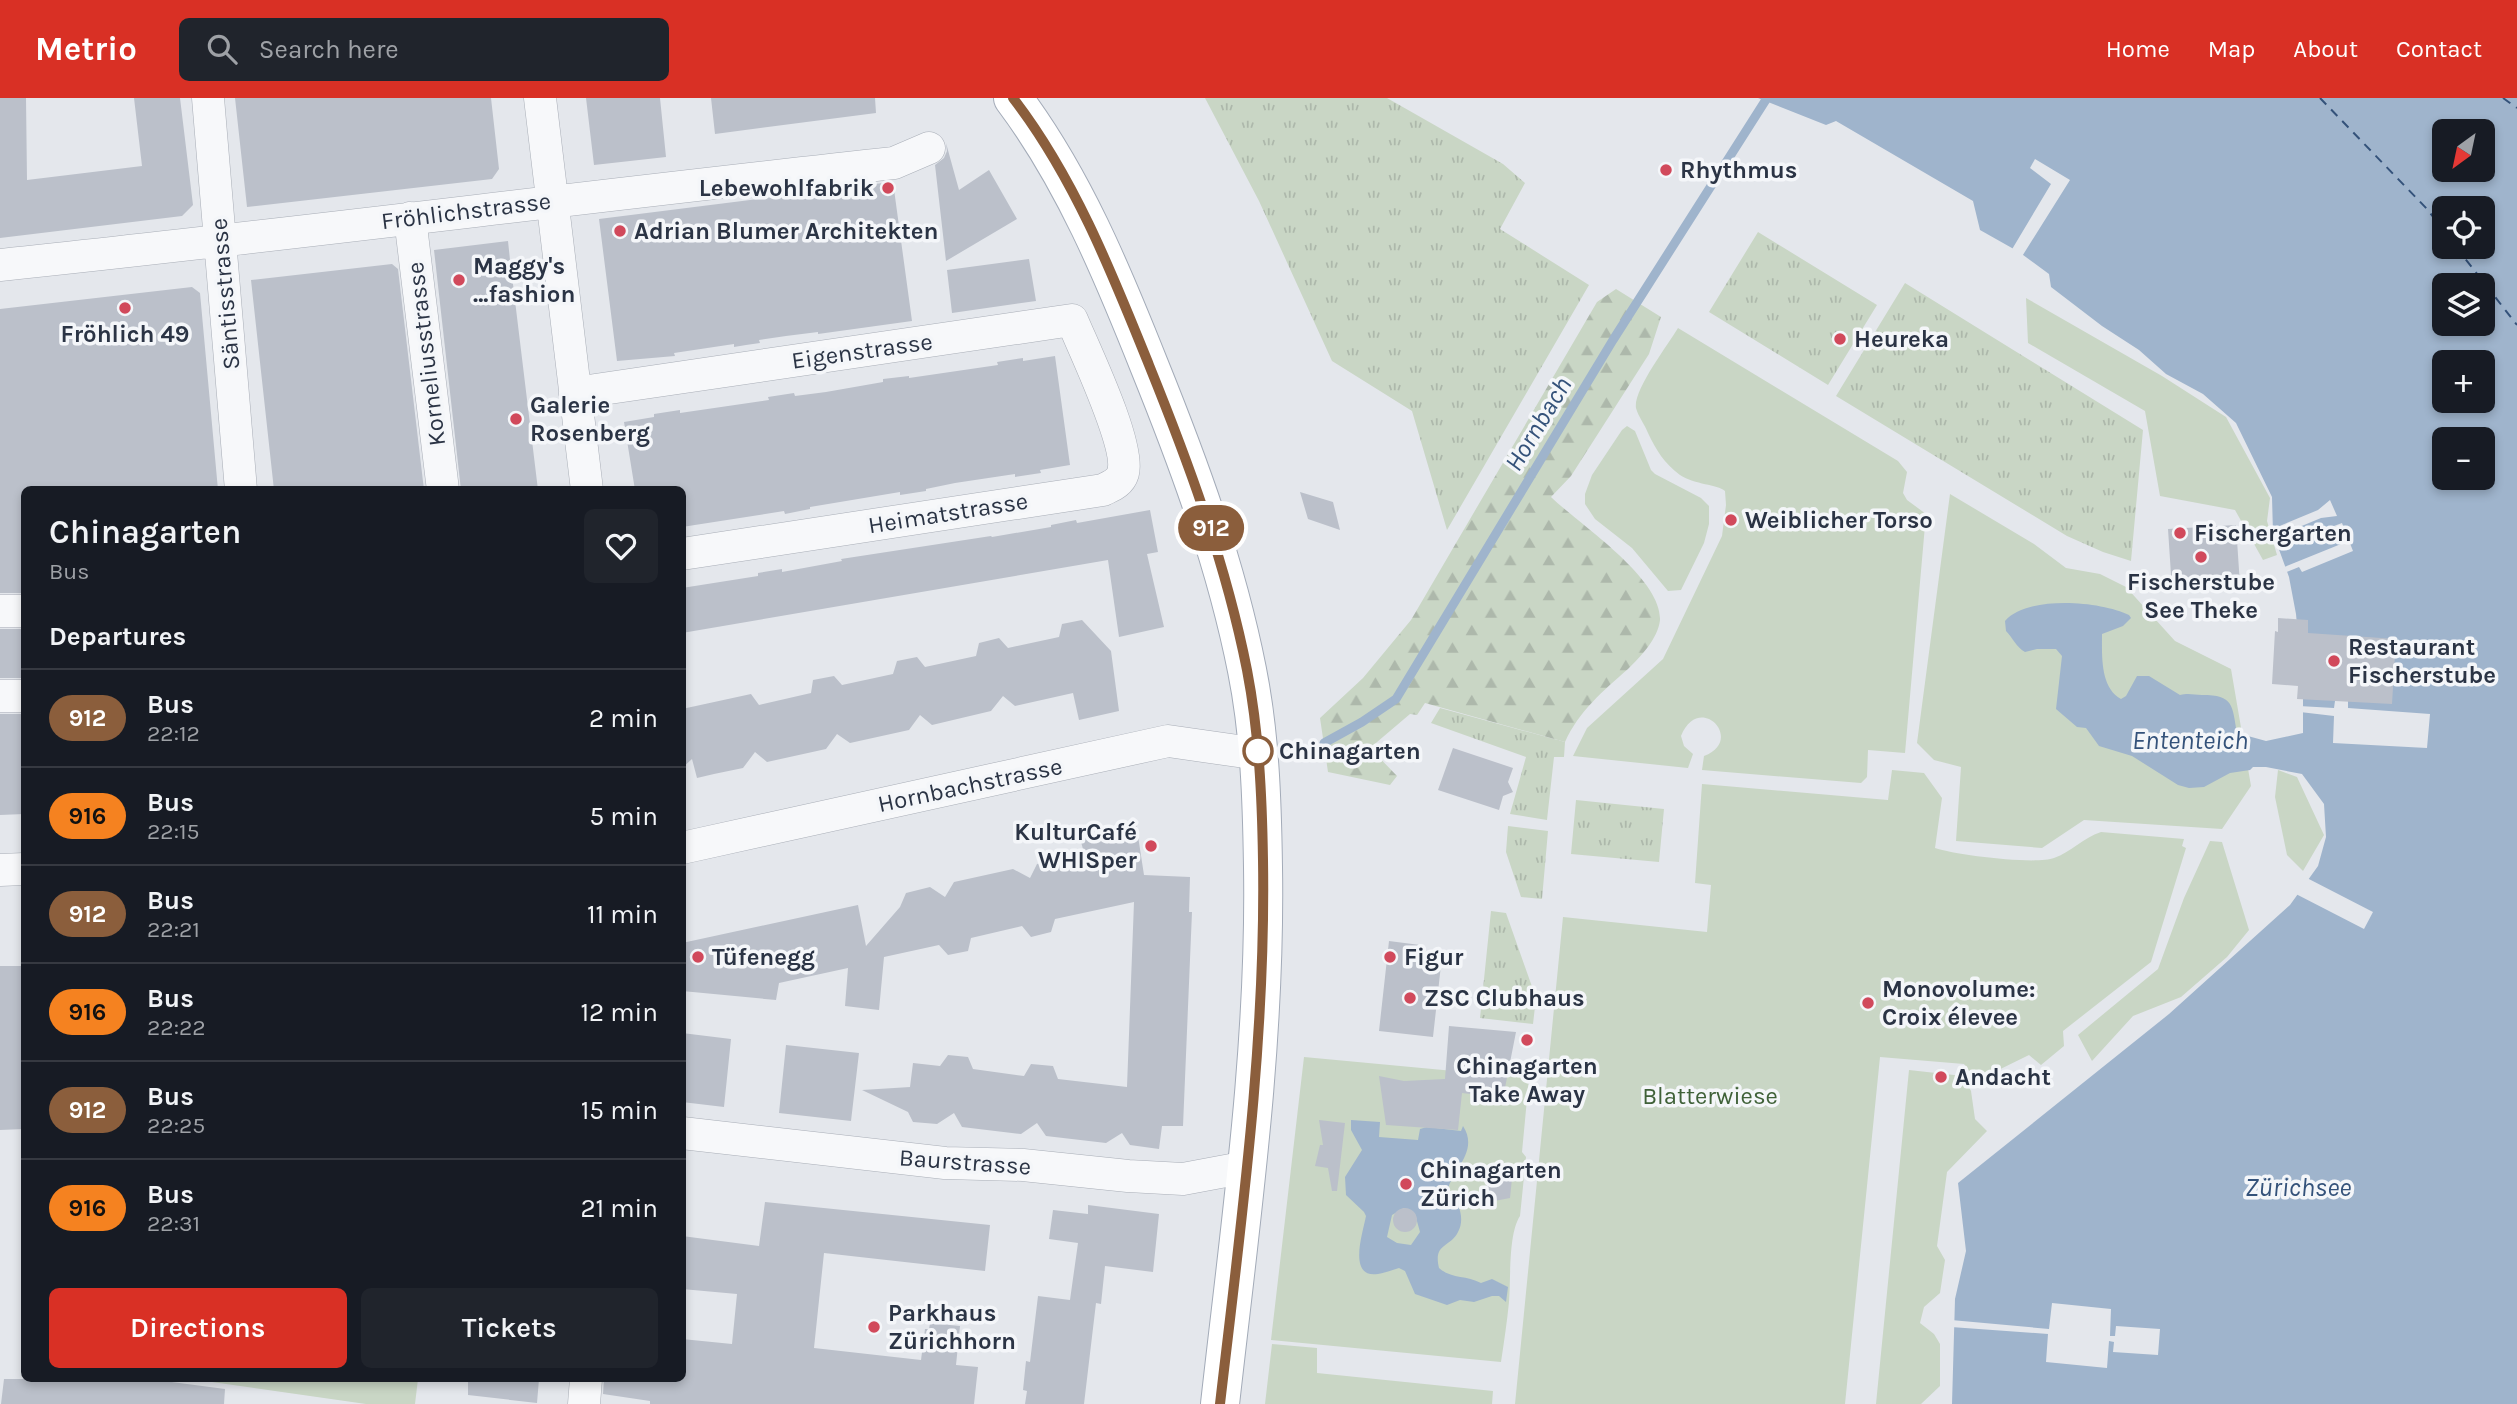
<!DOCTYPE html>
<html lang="en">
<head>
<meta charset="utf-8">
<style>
  body { margin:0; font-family:Karla,sans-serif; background:#20242c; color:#f1f3f6; height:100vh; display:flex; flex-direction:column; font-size:26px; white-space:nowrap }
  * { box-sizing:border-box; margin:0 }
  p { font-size:23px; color:#9ea1a6 }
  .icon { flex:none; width:38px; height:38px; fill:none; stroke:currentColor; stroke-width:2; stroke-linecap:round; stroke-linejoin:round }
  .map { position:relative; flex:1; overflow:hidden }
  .panel { position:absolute; left:21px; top:388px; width:665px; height:896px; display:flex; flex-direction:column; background:#171b24; border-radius:10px; box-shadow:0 4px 10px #0003 }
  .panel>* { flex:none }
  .badge { padding:0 14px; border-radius:23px; font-size:24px; line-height:46px }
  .needle { width:46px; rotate:213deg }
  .controls { position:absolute; left:2432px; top:21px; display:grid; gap:14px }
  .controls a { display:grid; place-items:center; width:63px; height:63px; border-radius:10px; background:#171b24; box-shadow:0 4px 10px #0003; font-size:35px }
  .map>.badge { position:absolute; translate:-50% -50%; box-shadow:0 0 0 4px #fff }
  h2 { padding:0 28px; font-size:26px; line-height:63px }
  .round { display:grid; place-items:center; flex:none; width:74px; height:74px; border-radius:10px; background:#20242c }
  .head { display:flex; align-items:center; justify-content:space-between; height:119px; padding:0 28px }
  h1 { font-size:33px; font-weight:600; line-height:52px }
  .button { display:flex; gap:14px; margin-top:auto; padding:14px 28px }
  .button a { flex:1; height:80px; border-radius:10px; background:#d93025; color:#fff; font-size:28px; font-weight:600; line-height:80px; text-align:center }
  .button a+a { background:#20242c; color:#f1f3f6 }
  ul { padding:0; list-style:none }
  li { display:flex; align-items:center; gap:21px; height:98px; padding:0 28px; border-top:2px solid #363941 }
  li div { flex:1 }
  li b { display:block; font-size:26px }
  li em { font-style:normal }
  li .badge { min-width:77px; font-weight:700; text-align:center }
  header { display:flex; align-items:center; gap:42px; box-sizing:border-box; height:98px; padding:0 35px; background:#d93025; color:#fff }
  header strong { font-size:33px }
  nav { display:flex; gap:38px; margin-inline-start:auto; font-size:24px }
  .search { width:490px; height:63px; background:#20242c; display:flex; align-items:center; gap:18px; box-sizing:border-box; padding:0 24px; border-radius:10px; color:#9ea1a6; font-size:26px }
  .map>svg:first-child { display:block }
</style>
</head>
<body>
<header>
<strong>Metrio</strong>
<div class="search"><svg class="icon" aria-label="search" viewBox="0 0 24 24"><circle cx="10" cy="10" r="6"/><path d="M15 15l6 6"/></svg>Search here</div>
<nav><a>Home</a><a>Map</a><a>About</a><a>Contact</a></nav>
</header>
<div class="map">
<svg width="2517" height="1306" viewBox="0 0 2517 1306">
  <defs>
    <pattern id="grass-tufts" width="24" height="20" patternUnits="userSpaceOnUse" patternTransform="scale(1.75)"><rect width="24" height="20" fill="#c9d6c5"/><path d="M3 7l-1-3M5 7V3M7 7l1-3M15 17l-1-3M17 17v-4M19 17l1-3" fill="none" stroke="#adb8ab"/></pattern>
    <pattern id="forest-firs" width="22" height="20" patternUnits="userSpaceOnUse" patternTransform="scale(1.75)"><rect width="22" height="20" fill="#c9d6c5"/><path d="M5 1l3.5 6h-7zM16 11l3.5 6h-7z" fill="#adb8ab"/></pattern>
  </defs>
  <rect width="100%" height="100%" fill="#e4e7ec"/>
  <path fill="url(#grass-tufts)" d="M1205,0H1387L1503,66L1525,85L1500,131L1589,187L1447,432L1412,313L1332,263L1259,103Z
    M1758,134L1877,207L1828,287L1709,214Z
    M1905,185L2143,332L2131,463L2103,454L2067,438L1836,298Z
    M1440,610L1565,644L1564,659H1554L1547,722L1510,716L1526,659L1431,625Z
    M1576,702L1664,711L1659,764L1571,756Z
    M1508,728L1548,733L1542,801L1521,799L1506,754Z
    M1491,813L1506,815L1536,900L1533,926L1480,920Z"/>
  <path fill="url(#forest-firs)" d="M1616,191L1661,219L1649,256L1571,378L1551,399C1579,426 1662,480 1660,522C1658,541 1640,559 1628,571C1603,593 1579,613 1565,644L1425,605L1417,617L1410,616L1370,650L1397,678L1390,687L1328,674L1320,620L1363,580L1411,522L1597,204Z"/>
  <path fill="#c9d6c5" d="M2026,200L2162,278L2226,319L2270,400L2267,423L2277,457L2263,462L2235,412L2160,398L2145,313L2028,245Z
    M1678,230L1898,363L1907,374L1903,395L1907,402L1926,416L1905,655L1868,652L1867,679L1861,685L1702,672L1704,658C1746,642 1699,593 1681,638L1684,648L1693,656L1688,670L1573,658L1587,630L1663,561L1722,438L1726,407L1725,393C1717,386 1695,387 1680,377C1664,365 1656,352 1648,335C1645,327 1638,318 1636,310C1633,292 1668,247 1678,230Z
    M1627,328L1635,333L1651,372L1655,376L1701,400L1709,408V426L1704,445L1681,492L1668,493L1632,450L1595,421L1585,406V396L1592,377L1622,332Z
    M1950,396L2034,446L2066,470L2100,476L2126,489L2175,543L2231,571L2251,688L2222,731L2084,722L2042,750L1956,743L1961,669L1934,662L1917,645Z
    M1892,672L1924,675L1942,700L1935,750C1955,757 2036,767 2054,760C2071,754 2083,740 2101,734L2184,741L2182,748L2186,750L2151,864L2063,933L2064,948L2041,967L2029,957L1976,983L1964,966L1880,959L1845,1306H1515L1563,819L1707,834L1711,787L1695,785L1702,686L1888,702Z
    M2278,672L2297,679L2324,737L2303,773L2287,757L2275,699Z
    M2210,743L2222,744L2249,832L2227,859L2181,899L2133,918L2092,963L2078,937L2158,871L2184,800Z
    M1304,959L1529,980L1522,1054L1526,1059L1520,1118C1508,1136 1511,1182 1509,1204C1507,1224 1504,1244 1501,1264L1271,1242Z
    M1909,972L1963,978L1971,993L1975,1021L1987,1033L1947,1074L1937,1148L1945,1162L1940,1195L1924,1209L1920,1225L1934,1236L1940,1246V1288L1921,1306H1876Z
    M1272,1246L1317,1250V1275L1493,1293L1492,1306H1265Z
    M191,1281H418L415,1306H366Z"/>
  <path fill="#9fb4cc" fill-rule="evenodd" d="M1758,0H2517V1306H1952L1955,1201L1966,1153L1958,1085L2169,916L2290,807L2318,768L2326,739L2324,706L2302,676L2266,669H2253L2250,672L2230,675L2204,689L2189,690L2178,687L2132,658L2099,648L2086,630L2077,629L2056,611L2062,558L2056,551H2037L2025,554C2016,549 2013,540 2006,533L2005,523C2028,497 2100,503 2129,517L2131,520L2123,528L2102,536C2102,557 2100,590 2121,601L2126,598L2137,578H2149L2180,597C2189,595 2194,597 2202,597C2234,597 2232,607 2237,635L2266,643L2303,635V591L2296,516L2289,479L2273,435L2272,399L2236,325L2203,296L2166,276L2139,252L2102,228L2051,189L2049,176L2019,154L1980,132L1973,103L1836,23L1826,27ZM2445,33H2483V72H2445ZM2445,110H2483V149H2445ZM2445,187H2483V226H2445ZM2445,264H2483V303H2445ZM2445,341H2483V380H2445Z
    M1351,1022L1380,1024L1379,1039L1418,1042L1420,1031L1427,1029L1461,1033L1463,1028C1480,1054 1450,1073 1447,1095C1460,1102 1465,1122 1458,1134C1450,1150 1433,1145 1439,1170C1451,1181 1466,1177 1481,1185L1492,1181L1508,1189L1506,1204L1499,1198H1492L1474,1204L1460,1202L1447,1207L1415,1196L1405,1173L1399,1170C1392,1172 1385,1175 1378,1176C1347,1181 1363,1134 1366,1118L1364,1114L1346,1097L1345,1079L1362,1052L1351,1032ZM1404,1110L1415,1116L1420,1134L1411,1147L1397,1145L1387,1139L1392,1117Z"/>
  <path fill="#e4e7ec" d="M2035,61L2070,82L2021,160L2011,153L2051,86L2030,70Z
    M2330,402L2337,418L2321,420L2273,440L2270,432L2318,412Z
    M2342,425L2353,453L2302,474L2299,469L2284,475L2282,470L2341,446L2334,428Z
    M2335,603H2348V610L2430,616L2427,650L2333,645L2334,618L2300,614L2299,608L2334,610Z
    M2305,779L2373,814L2364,831L2294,795Z
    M2052,1205L2111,1211L2110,1238H2115L2116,1228L2160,1231L2158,1257L2113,1254L2114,1244L2109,1243L2107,1270L2046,1264L2048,1236L1951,1229V1222L2049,1231Z"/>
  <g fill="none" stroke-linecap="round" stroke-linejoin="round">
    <path stroke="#9fb4cc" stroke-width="9" d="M1324,645L1362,624L1396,601L1613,242L1767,0"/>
    <path stroke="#34527a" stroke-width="2" stroke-dasharray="9 7" stroke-linecap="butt" d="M2320,0L2427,111L2445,134
      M2503,0L2517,10
      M2456,149L2517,227"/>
  </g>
  <path fill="#bbc0ca" d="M0,0H26L27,82L142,68L134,0H180L193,107L182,118L0,140Z
    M235,0H491L499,71L492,81L247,109Z
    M586,0H660L666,59L594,67Z
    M711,0H875L876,15L715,36Z
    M946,45L959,92L989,72L1017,121L946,163L935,67L944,60L947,53Z
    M893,84L912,223L818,236V234L786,238L759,242L760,245L746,247L734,249V246L674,255L675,258L617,263L599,121L782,98L781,96Z
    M508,143L510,162L520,168L512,178L538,392H461L434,152Z
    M1029,161L1036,203L952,215L947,172Z
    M392,166L398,171L424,392H274L251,182Z
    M192,189L200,195L218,392H24V495H0V211Z
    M1055,258L1070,367L1040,372L1041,375L1015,379V376L955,385L926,391V393L900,397V394L810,409V411L785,416L784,413L682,429V392H635L624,324L654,319V316L680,312V315L769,302L768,299L794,295L795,298L826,294L883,284V281L909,278V280L998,267L997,264L1023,260V263Z
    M1300,394L1333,404L1340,432L1308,421Z
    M1150,412L1158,454L1147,456L1164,529L1119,539L1108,462L682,535V490L758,478V475L782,471V474L842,463L841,461L991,438L992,439L1051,429V427L1076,422L1077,425Z
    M2236,427L2240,487L2172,492L2168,431Z
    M2278,520L2308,522V535L2396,541L2392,606L2297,601L2298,588L2272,586L2275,533L2278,534Z
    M1082,522L1111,553L1119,613L1079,622L1073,595L1015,608L1003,598L991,613L932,627L920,617L909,632L850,645L837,636L826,651L767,664L755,654L743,670L714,676L697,680L692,661L682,670V611L751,596L759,607L811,595L813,582L834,578L842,587L893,576L897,563L917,559L925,569L976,558L979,545L999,540L1008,550L1059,539L1062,526Z
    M0,531H24V580H0Z
    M0,616H24V716L0,717Z
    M1453,650L1513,670L1508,684L1513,694L1503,698L1499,712L1438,692Z
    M1136,725L1144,777L1190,779L1189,814H1192L1183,1028H1162L1159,1051L1130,1047L1122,1035L1106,1045L1046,1038L1037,1025L1021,1036L962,1029L954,1015L937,1026L913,1024L908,1014L862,992L910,989L913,965L940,968L948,957L968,959L973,971L1024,978L1031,966L1053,968L1058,981L1127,989L1134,804L1055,821L1051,834L1031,839L1022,828L971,840L968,853L948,857L939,847L884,859L879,912L845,908L848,870L779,885L776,902L682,893V845L858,807L866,848L900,809L906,795L930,789L945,799L954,784L1013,771L1030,780L1037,766L1084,755L1080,740Z
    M1389,843L1420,847L1418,864L1441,867L1433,939L1379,933Z
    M0,868H24V1031L0,1032Z
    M1449,928L1516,934L1503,1000L1462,995L1458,1032L1386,1027L1379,978L1404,983L1445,981Z
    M682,935L731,941L724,1009L682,1004Z
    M786,947L859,955L851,1023L779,1015Z
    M1319,1022L1345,1025L1337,1093H1332L1328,1070L1315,1068L1320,1047H1323Z
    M1488,1067L1513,1071L1510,1100L1484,1105Z
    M765,1104L990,1127L985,1173L824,1155L814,1250L921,1262L925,1231H929L930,1225L960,1228L956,1267L978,1269L974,1306H650V1303L603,1296L604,1281H682V1241L732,1246L737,1196L682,1191V1138L759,1148Z
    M1088,1107L1159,1116L1153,1174L1105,1168L1101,1206L1096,1205L1084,1306H1025L1027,1293L1023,1292L1026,1263L1030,1264L1038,1198L1070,1202L1078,1145L1049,1141L1053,1112L1088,1116Z
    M1393 1122a12 12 0 1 1 24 0a12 12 0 1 1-24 0Z
    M4,1281H149L225,1291L224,1306H1Z
    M468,1281H539L537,1305L468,1297Z"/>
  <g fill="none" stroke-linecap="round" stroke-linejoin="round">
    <g stroke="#a9aeb7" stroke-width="33">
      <path id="street" d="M208,0L241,392
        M540,0L587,392
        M410,120L443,392
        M0,167C298,136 596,97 894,65L929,50
        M575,295L1072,222C1084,251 1131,348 1123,375C1120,385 1111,388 1103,392L682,456
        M0,513H24
        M0,598H24
        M682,750L1168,643L1259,656
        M0,772L24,771
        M682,1035L945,1065L1023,1067L1128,1078L1183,1081L1247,1069
        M584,1306L586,1281"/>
    </g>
    <g stroke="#a3abb8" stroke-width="40">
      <path id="primary" d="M1013,0C1073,80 1112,174 1149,267C1189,366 1226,466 1247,572C1260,637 1262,703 1263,769C1266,949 1240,1127 1220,1306"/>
    </g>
    <use href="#street" stroke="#f7f8fa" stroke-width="32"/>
    <use href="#primary" stroke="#fff" stroke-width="38"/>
  </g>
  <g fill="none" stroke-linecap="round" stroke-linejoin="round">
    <g stroke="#fff" stroke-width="16">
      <path id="line" d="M1013,0C1074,79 1112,175 1149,267C1189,366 1226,466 1247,572C1259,634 1262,698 1263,762C1266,944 1241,1125 1220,1306"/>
    </g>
    <use href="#line" stroke="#8b5e3c" stroke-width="10"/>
  </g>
  <g fill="#d1495b" stroke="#f4f6f9" stroke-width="2.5">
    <circle cx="1666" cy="72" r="7"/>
    <circle cx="888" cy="90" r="7"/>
    <circle cx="620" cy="133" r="7"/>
    <circle cx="459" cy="182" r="7"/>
    <circle cx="125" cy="210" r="7"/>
    <circle cx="1840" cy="241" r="7"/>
    <circle cx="516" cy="321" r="7"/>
    <circle cx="1731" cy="422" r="7"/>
    <circle cx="2180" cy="435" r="7"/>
    <circle cx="2201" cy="459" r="7"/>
    <circle cx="2334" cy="563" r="7"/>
    <circle cx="1151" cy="748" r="7"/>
    <circle cx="698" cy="859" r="7"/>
    <circle cx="1390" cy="859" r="7"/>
    <circle cx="1410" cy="900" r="7"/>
    <circle cx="1868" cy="905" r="7"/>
    <circle cx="1527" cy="942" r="7"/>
    <circle cx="1941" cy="979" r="7"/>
    <circle cx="1406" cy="1086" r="7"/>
    <circle cx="874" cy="1229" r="7"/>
  </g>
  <circle fill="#fff" stroke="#8b5e3c" stroke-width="3.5" cx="1258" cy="653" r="14"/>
  <g text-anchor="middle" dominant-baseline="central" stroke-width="7" stroke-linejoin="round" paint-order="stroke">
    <g font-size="24" font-weight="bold" fill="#2b3445" stroke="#f4f6f9" text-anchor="start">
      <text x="1680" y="72">Rhythmus</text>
      <text x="874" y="90" text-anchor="end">Lebewohlfabrik</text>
      <text x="634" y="133">Adrian Blumer Architekten</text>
      <text x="473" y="168">Maggy's<tspan x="473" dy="28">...fashion</tspan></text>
      <text x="125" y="236" text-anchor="middle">Fröhlich 49</text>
      <text x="1854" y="241">Heureka</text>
      <text x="530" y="307">Galerie<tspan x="530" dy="28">Rosenberg</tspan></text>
      <text x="1745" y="422">Weiblicher Torso</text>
      <text x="2194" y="435">Fischergarten</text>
      <text x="2201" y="484" text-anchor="middle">Fischerstube<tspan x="2201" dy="28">See Theke</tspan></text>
      <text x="2348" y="549">Restaurant<tspan x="2348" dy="28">Fischerstube</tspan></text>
      <text x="1137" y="734" text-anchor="end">KulturCafé<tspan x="1137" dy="28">WHISper</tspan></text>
      <text x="712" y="859">Tüfenegg</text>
      <text x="1404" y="859">Figur</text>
      <text x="1882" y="891">Monovolume:<tspan x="1882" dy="28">Croix élevee</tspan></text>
      <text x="1424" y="900">ZSC Clubhaus</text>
      <text x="1527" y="968" text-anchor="middle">Chinagarten<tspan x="1527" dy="28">Take Away</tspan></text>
      <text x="1955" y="979">Andacht</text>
      <text x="1420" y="1072">Chinagarten<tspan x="1420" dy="28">Zürich</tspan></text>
      <text x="888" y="1215">Parkhaus<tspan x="888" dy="28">Zürichhorn</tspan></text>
    </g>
    <g font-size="24" fill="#2b3445" stroke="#f4f6f9">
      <text transform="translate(466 113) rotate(-7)">Fröhlichstrasse</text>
      <text transform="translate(225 196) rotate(-95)">Säntisstrasse</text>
      <text transform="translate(862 253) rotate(-8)">Eigenstrasse</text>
      <text transform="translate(426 256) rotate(-97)">Korneliusstrasse</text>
      <text transform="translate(948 415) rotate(-9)">Heimatstrasse</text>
      <text transform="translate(970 687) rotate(-12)">Hornbachstrasse</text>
      <text transform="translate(965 1064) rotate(4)">Baurstrasse</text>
    </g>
    <g font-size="24" font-weight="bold" fill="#2b3445" stroke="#f4f6f9" text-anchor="start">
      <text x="1279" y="653">Chinagarten</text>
    </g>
    <g font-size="24" fill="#3f6138" stroke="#f4f6f9">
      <text x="1710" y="998">Blatterwiese</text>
    </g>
    <g font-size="26" font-style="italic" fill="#34527a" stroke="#f4f6f9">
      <text transform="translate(1538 326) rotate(-59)">Hornbach</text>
      <text x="2190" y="642">Ententeich</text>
      <text x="2298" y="1089">Zürichsee</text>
    </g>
  </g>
</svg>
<div class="controls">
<a><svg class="needle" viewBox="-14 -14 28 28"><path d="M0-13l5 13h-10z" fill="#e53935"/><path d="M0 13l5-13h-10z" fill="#9ea1a6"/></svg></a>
<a><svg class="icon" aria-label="locate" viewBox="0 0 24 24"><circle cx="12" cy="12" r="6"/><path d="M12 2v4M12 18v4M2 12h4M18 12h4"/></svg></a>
<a><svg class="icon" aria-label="layers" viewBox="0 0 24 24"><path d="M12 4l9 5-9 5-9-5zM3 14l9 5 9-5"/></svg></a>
<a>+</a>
<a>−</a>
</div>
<b class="badge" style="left:1211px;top:430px;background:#8b5e3c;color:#fff">912</b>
<section class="panel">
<div class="head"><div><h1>Chinagarten</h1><p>Bus</p></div><a class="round"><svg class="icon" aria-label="heart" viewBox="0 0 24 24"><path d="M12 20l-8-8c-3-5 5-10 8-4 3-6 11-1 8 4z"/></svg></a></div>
<h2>Departures</h2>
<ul>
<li><span class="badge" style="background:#8b5e3c;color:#fff">912</span><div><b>Bus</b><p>22:12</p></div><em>2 min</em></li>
<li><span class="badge" style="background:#f58220;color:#111">916</span><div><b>Bus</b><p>22:15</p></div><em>5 min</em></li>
<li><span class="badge" style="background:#8b5e3c;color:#fff">912</span><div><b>Bus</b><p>22:21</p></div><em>11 min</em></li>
<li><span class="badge" style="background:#f58220;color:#111">916</span><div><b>Bus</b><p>22:22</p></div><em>12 min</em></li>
<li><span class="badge" style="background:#8b5e3c;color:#fff">912</span><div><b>Bus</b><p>22:25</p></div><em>15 min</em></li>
<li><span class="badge" style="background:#f58220;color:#111">916</span><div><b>Bus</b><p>22:31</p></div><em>21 min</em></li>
</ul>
<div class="button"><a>Directions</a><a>Tickets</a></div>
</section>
</div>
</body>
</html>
